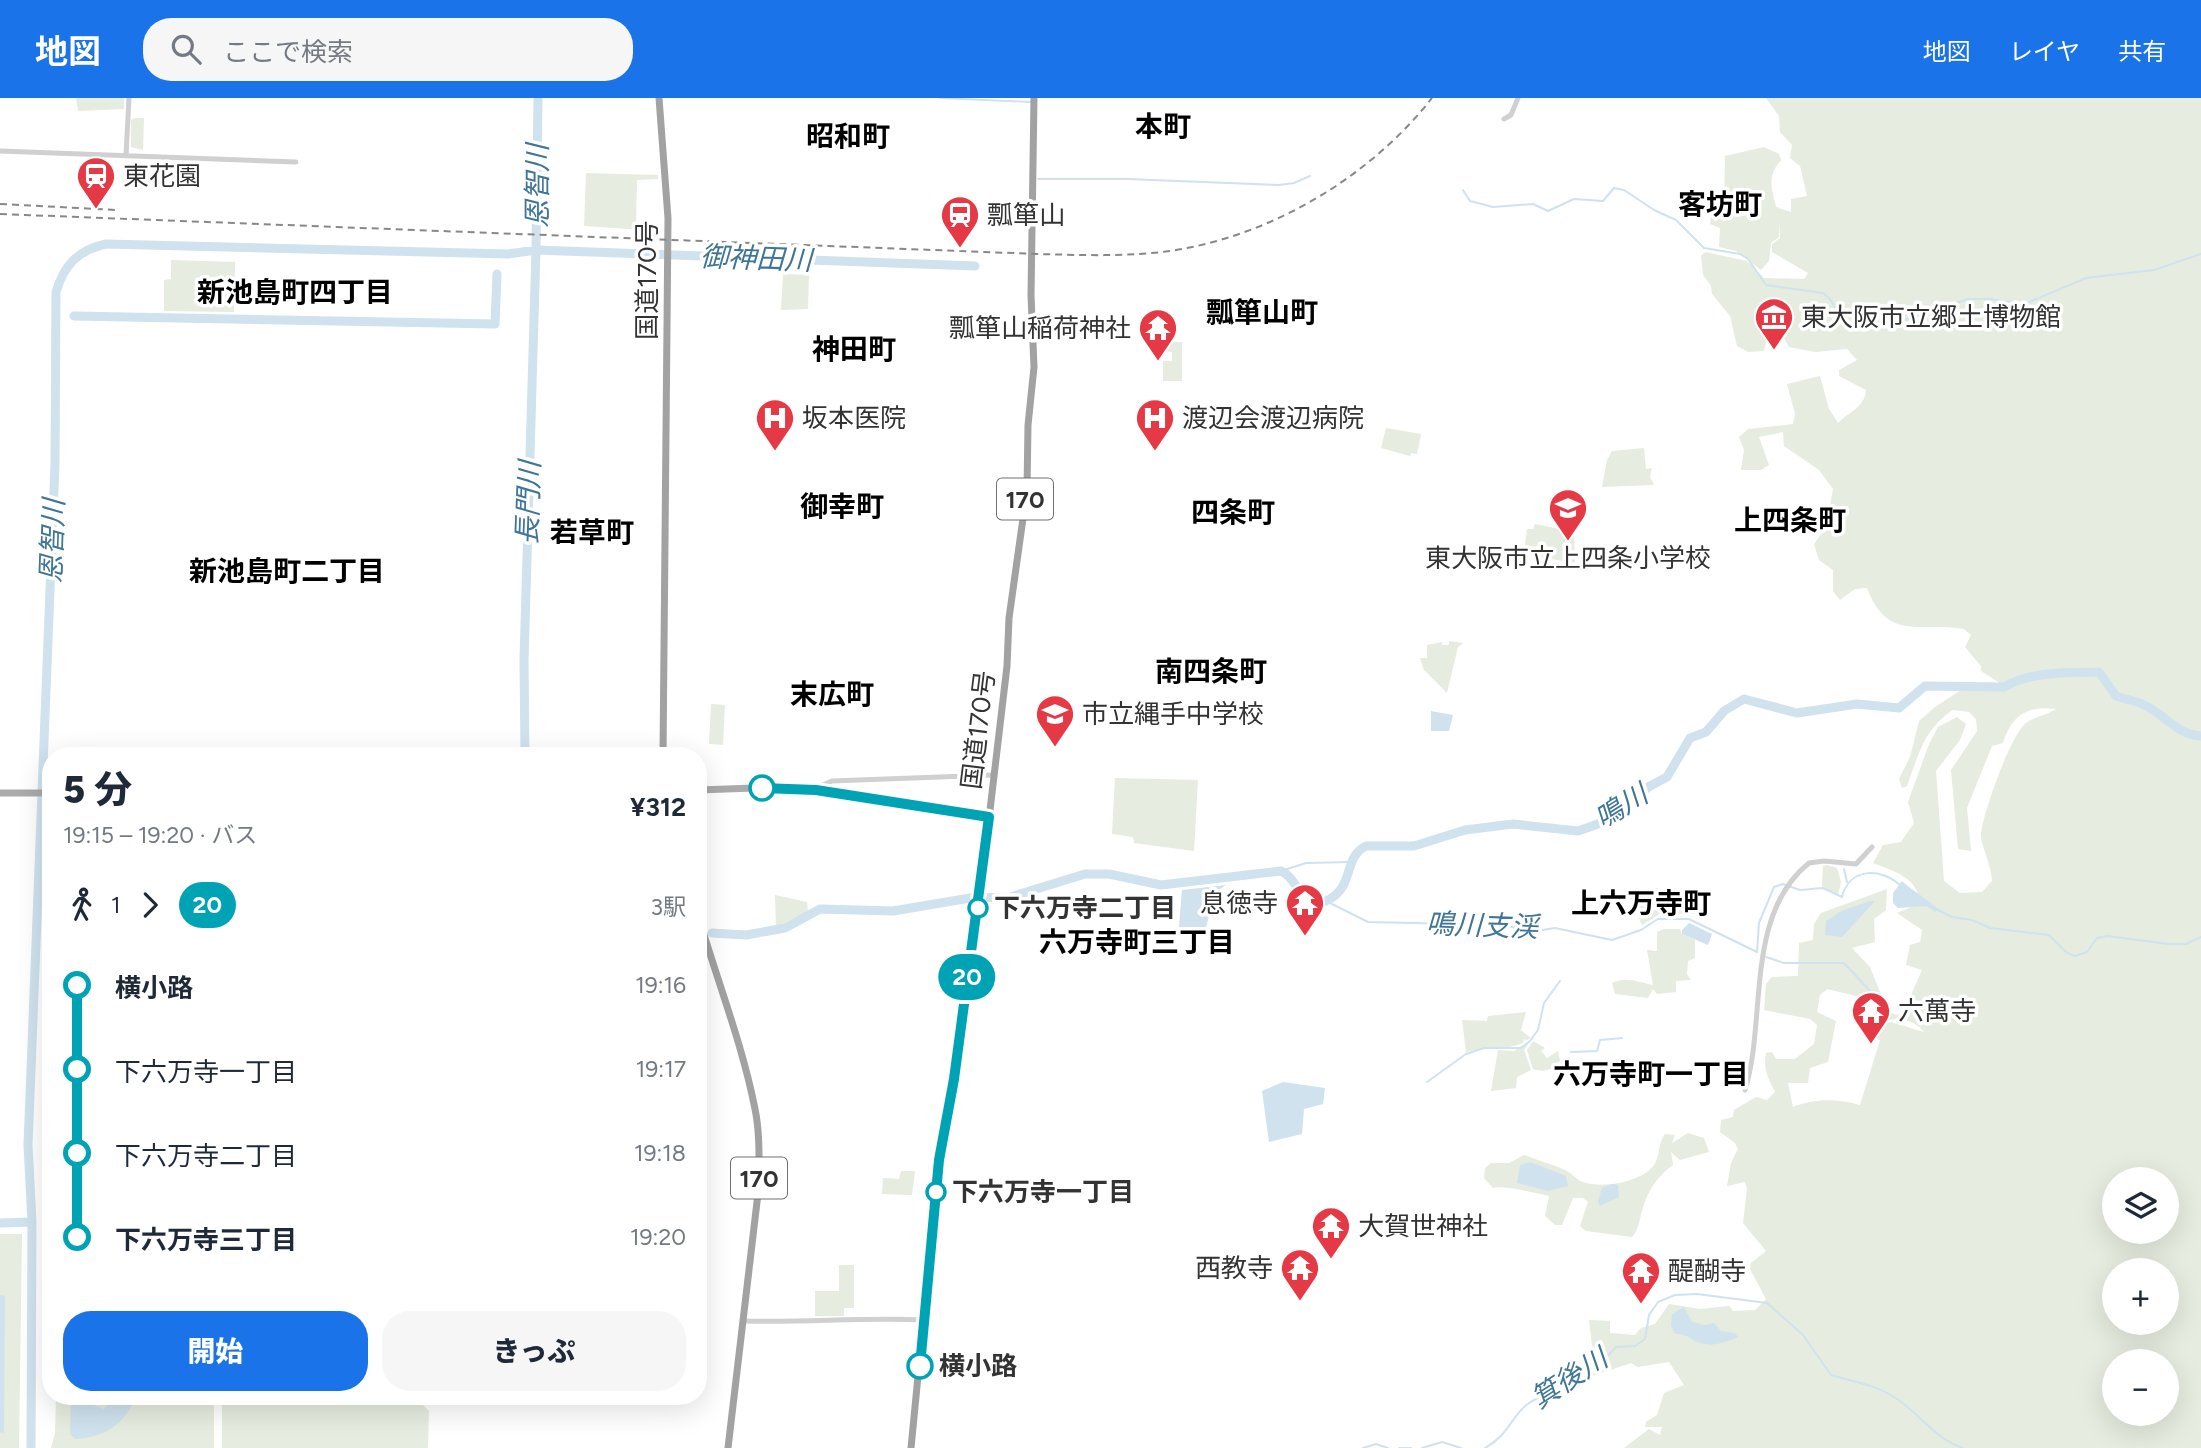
<!DOCTYPE html>
<html lang="ja">
<head>
<meta charset="utf-8">
<style>
  body { margin:0; font-family:Figtree,"Noto Sans JP",sans-serif; background:#f6f6f7; color:#1f2937; height:100vh; display:flex; flex-direction:column; font-size:26px; white-space:nowrap }
  * { box-sizing:border-box; margin:0 }
  p { font-size:23px; color:#747a83 }
  .icon { flex:none; width:38px; height:38px; fill:none; stroke:currentColor; stroke-width:2; stroke-linecap:round; stroke-linejoin:round }
  .map { position:relative; flex:1; overflow:hidden }
  .drawer { position:absolute; left:42px; top:649px; width:665px; height:658px; display:flex; flex-direction:column; background:#fff; border-radius:28px; box-shadow:0 7px 28px #0002 }
  .drawer>* { flex:none }
  .badge { padding:0 14px; border-radius:23px; font-size:24px; line-height:46px }
  .tools { position:absolute; left:2102px; top:1069px; display:grid; gap:14px }
  .tools a { display:grid; place-items:center; width:77px; height:77px; border-radius:50%; background:#fff; box-shadow:0 7px 28px #0002; font-size:35px }
  .map>.badge { position:absolute; translate:-50% -50%; box-shadow:0 0 0 4px #fff }
  .legs { display:flex; align-items:center; gap:10px; height:77px; padding:0 21px; font-size:23px }
  .legs p { margin-inline-start:auto }
  .summary { display:flex; align-items:center; justify-content:space-between; height:119px; padding:0 21px }
  h1 { font-size:38px; font-weight:800; line-height:52px }
  .primary-button { display:flex; gap:14px; margin-top:auto; padding:14px 21px }
  .primary-button a { flex:1; height:80px; border-radius:28px; background:#1a73e8; color:#fff; font-size:28px; font-weight:800; line-height:80px; text-align:center }
  .primary-button a+a { background:#f6f6f7; color:#1f2937 }
  ul { padding:0 21px; list-style:none }
  li { display:flex; align-items:center; gap:24px; height:84px; font-size:26px }
  li i { display:grid; place-items:center; width:10px; height:100%; margin:0 9px; background:currentColor }
  li i::after { content:''; width:18px; height:18px; margin:-9px; border:5px solid; border-radius:50%; background:#fff }
  li p { margin-inline-start:auto }
  li:first-child i { background:linear-gradient(#0000 50%,currentColor 0) }
  li:last-child i { background:linear-gradient(currentColor 50%,#0000 0) }
  header { display:flex; align-items:center; gap:42px; box-sizing:border-box; height:98px; padding:0 35px; background:#1a73e8; color:#fff }
  header strong { font-size:33px }
  nav { display:flex; gap:38px; margin-inline-start:auto; font-size:24px }
  .search { width:490px; height:63px; background:#f6f6f7; display:flex; align-items:center; gap:18px; box-sizing:border-box; padding:0 24px; border-radius:28px; color:#747a83; font-size:26px }
  .map>svg:first-child { display:block }
</style>
</head>
<body>
<header>
<strong>地図</strong>
<div class="search"><svg class="icon" aria-label="search" viewBox="0 0 24 24"><circle cx="10" cy="10" r="6"/><path d="M15 15l6 6"/></svg>ここで検索</div>
<nav><a>地図</a><a>レイヤ</a><a>共有</a></nav>
</header>
<div class="map">
<svg width="2201" height="1350" viewBox="0 0 2201 1350">
  <rect width="100%" height="100%" fill="#fff"/>
  <path fill="#e6ecdf" fill-rule="evenodd" d="M76,0H124V11L78,13Z
    M1766,0H2201V1350H1624L1649,1331L1660,1337L1662,1329H1645L1646,1324L1657,1317L1664,1295L1684,1287L1669,1264L1638,1269L1631,1265L1587,1280L1579,1271L1594,1264L1589,1222L1610,1223V1235L1635,1237L1641,1230L1655,1226L1669,1206L1700,1211L1729,1208L1733,1213L1755,1212L1766,1201L1750,1171L1751,1165L1766,1153L1743,1125L1747,1091L1745,1084L1727,1088L1731,1065L1738,1051L1735,1045L1720,1034L1721,1022L1733,1019L1734,1012L1756,999L1767,1002L1775,994C1768,981 1763,970 1766,955L1772,954L1776,961H1795L1814,946L1817,927L1810,921L1764,912L1766,886L1772,879L1798,878L1799,845L1813,842L1814,826L1821,815L1887,791L1886,812L1874,821L1875,844L1852,850L1870,869L1888,914L1897,917L1904,913L1922,872L1906,867L1910,847L1920,844L1922,832L1897,815L1921,805C1916,779 1896,774 1873,765L1883,747L1901,744L1914,725L1908,704L1929,646L1938,629L1957,619L1966,626L1960,642L1936,673L1944,783L1960,795L1982,794L1992,783C1992,769 1980,744 1981,736C1983,715 2011,636 2026,625C2034,619 2047,617 2056,611C2027,607 2011,618 2003,645L1992,648L1967,710L1971,753L1958,751L1951,672L1977,633L1976,621L1969,614L1953,612C1923,632 1919,656 1907,688L1902,690L1899,681L1910,659L1919,623L1935,609L1961,592L2009,591L1981,573V568L1965,549L1971,537L1964,531C1920,523 1888,545 1867,490L1855,491L1840,502L1833,493V472L1819,462L1814,446L1826,430L1833,391L1819,372L1784,348L1783,334L1759,339L1769,367L1761,372H1741L1744,352L1739,339L1748,331L1793,326L1795,316L1787,286L1820,278L1829,311L1838,325C1849,314 1865,309 1866,292L1839,278V272L1857,262L1847,251L1815,254L1789,249L1781,234L1768,233L1764,253L1748,254L1737,248L1730,218L1712,196L1711,188L1703,177L1701,158L1705,154L1747,163L1764,180L1804,181L1808,175L1772,154V146L1780,140L1779,124V139L1771,145L1769,163L1761,172L1736,153L1719,149L1720,130L1710,126L1712,113L1751,119L1724,111L1725,58L1764,49L1779,56L1781,62C1767,78 1771,89 1776,109L1791,114V101L1807,98L1800,68L1790,60L1792,47L1780,34L1779,18ZM1827,891L1860,899L1857,930L1868,932C1882,918 1911,917 1924,934L1891,924L1878,927L1874,940L1880,942L1860,1007C1837,1001 1816,1000 1793,1009L1788,985H1808L1810,970L1828,964L1836,923L1817,914L1820,897ZM2114,1082H2166V1134H2114ZM2114,1172H2166V1225H2114ZM2114,1264H2166V1316H2114Z
    M135,20H144L143,52L131,49V22Z
    M586,75L658,77V81L637,82L636,125L659,127V133L584,128Z
    M171,162L235,164L234,214L164,213V182L171,181Z
    M783,176L809,177L808,211L781,212Z
    M1161,244H1182V283H1163V263H1172V254L1160,253Z
    M1386,330L1421,336L1417,356L1411,355L1410,358L1381,350Z
    M1644,350L1646,371L1652,370L1650,379L1654,387L1602,389L1607,362L1612,353Z
    M1535,426L1574,434L1575,465L1533,458L1524,454L1527,431H1533Z
    M1449,543L1463,545L1458,549L1447,595L1424,572L1420,560H1427V547L1442,544V547H1449Z
    M711,606L725,607L723,647L709,646Z
    M1115,680L1198,682L1194,753L1134,745L1133,739L1112,736Z
    M1827,767L1837,770L1841,784L1838,797L1822,788L1823,768Z
    M1645,790H1658L1655,799L1663,805L1675,790L1685,794V798L1703,799L1694,816L1661,815L1642,827L1630,800L1645,798Z
    M775,797L807,804L808,813L776,829Z
    M1664,831H1680L1682,836L1695,842V860L1688,863L1687,876L1691,882L1676,883V894L1657,896L1653,891L1648,900L1615,896L1612,885C1627,878 1638,884 1653,887L1647,852L1657,853V834Z
    M1526,914L1521,932L1531,940L1527,942L1524,941L1523,945C1505,953 1485,949 1466,954L1462,922L1487,923L1488,918Z
    M1530,943L1524,952L1531,972L1517,979L1516,990L1491,993L1498,952L1514,953Z
    M1533,943L1545,950L1541,953L1547,960L1558,953L1560,963C1552,972 1544,975 1533,971L1527,952Z
    M1688,1035L1704,1040L1709,1054L1680,1062L1671,1054L1673,1067C1657,1078 1647,1094 1642,1113C1639,1122 1639,1132 1632,1139L1586,1133L1580,1128L1588,1104L1583,1100H1573L1562,1127H1555L1545,1118L1549,1098C1534,1095 1505,1087 1493,1090L1484,1080L1485,1070L1491,1065H1509L1524,1057C1537,1062 1552,1066 1565,1072C1572,1075 1576,1082 1583,1084C1603,1091 1642,1084 1654,1067C1661,1057 1657,1046 1665,1036L1675,1037L1672,1045Z
    M901,1073H915L912,1097L882,1096L883,1080L899,1081Z
    M0,1136H22L19,1350H0Z
    M839,1167H854V1210H844V1218H815V1193H839Z
    M56,1299H214V1350H51L55,1335Z
    M222,1299H389V1307H423L429,1313L428,1350H222Z"/>
  <path fill="#cfe2ee" d="M1431,613L1453,617L1449,633H1431Z
    M1902,783C1914,794 1926,800 1938,811L1935,814L1927,808L1898,810L1893,805V795Z
    M1226,787L1216,794L1206,829H1179L1182,792Z
    M1870,803H1875L1842,839L1825,837L1826,823L1841,813Z
    M1689,825L1712,836L1708,847L1682,836V832Z
    M1283,984L1325,990L1323,1006L1304,1011L1302,1036L1269,1044L1262,993Z
    M1530,1064L1566,1078L1568,1088L1548,1093L1517,1085L1520,1067Z
    M1612,1086L1618,1087L1619,1099L1600,1108L1598,1104L1602,1090Z
    M0,1197L5,1198L4,1335L0,1334Z
    M1684,1209L1692,1224L1705,1227L1714,1225L1721,1233L1735,1235L1738,1239C1725,1244 1715,1249 1701,1245C1689,1243 1691,1236 1675,1236L1671,1228L1672,1216Z
    M71,1299H88L90,1306L104,1311L113,1299H136C125,1326 104,1340 75,1341L70,1336Z"/>
  <g fill="none" stroke-linecap="round" stroke-linejoin="round">
    <path stroke="#cfe2ee" stroke-width="2" d="M940,0L1031,4
      M1038,81H1127L1279,87L1294,85L1310,78
      M1463,92L1470,103L1493,109L1533,106L1548,113L1574,101L1603,103L1614,90L1624,92L1654,112L1676,122L1704,150L1740,156L1748,161L1766,187L1823,195L1830,201L1842,221L1860,229L1887,228L1968,201H1992L2022,207L2086,180L2154,172L2201,156
      M1844,771L1847,784
      M1281,773L1306,765L1351,764
      M1326,803L1368,824L1500,827L1536,833L1555,830L1612,842L1641,832L1658,821H1689L1757,854L1759,825L1774,789L1783,786L1800,792L1823,790L1842,799C1849,770 1880,769 1900,787
      M1936,811L1952,819L1972,822L1990,830L2049,837L2067,855L2075,858L2087,854L2097,840L2107,838L2169,846H2186L2201,839
      M1766,859L1784,865H1844L1870,893L1876,908L1890,910
      M1571,954L1597,953L1600,942L1622,940
      M1427,984L1466,956L1484,950H1521L1530,943L1538,932L1544,905L1560,883
      M1363,1350L1376,1346L1388,1350
      M1399,1350H1411
      M1422,1350L1442,1344L1461,1350
      M1485,1350C1519,1331 1509,1304 1555,1295L1557,1285C1579,1279 1600,1267 1616,1249L1635,1248L1645,1241L1649,1217L1658,1204L1675,1197L1697,1196L1767,1205L1803,1237L1831,1277C1854,1284 1877,1287 1897,1301C1920,1316 1936,1342 1963,1350"/>
    <path stroke="#cfe2ee" stroke-width="9" d="M74,218L495,226L497,176
      M525,658L524,562L536,152L538,0
      M712,835L746,837L785,830L820,811L893,813L976,799L1007,800L1085,776H1109L1161,787L1281,773C1300,781 1296,808 1326,803C1356,789 1342,760 1366,748H1414L1465,732L1513,726L1578,733L1598,726L1650,688L1667,679L1690,640L1706,634L1724,613L1744,601L1797,615L1857,606L1899,610L1925,588L2004,589C2032,573 2066,575 2099,574L2116,598C2128,602 2138,603 2148,609C2168,620 2177,636 2201,638
      M0,1125L32,1124
      M31,1350L32,1124L28,1047L55,366L56,194C64,167 78,152 106,146L508,156L536,152L975,168"/>
    <path stroke="#d0d0d0" stroke-width="5" d="M1504,21L1511,17L1518,0
      M0,53L296,64
      M126,58L129,0
      M820,693L823,687L832,683L993,677
      M1745,992C1767,922 1744,817 1809,765L1824,763L1856,766L1872,749
      M744,1223C804,1225 863,1219 924,1222"/>
    <path stroke="#ababab" stroke-width="7" d="M698,692L754,690L816,692L989,719
      M0,695H51"/>
    <path stroke="#a2a2a2" stroke-width="7" d="M659,0L668,120L663,658
      M698,817C717,882 742,945 755,1011C760,1035 759,1061 759,1087L728,1350
      M911,1350L939,1062L980,797L1007,568L1009,520L1027,392L1028,327L1034,269L1031,197L1034,0"/>
    <path stroke="#888" stroke-width="2" stroke-dasharray="7 5" stroke-linecap="butt" d="M0,106L116,112
      M0,116L1037,156C1081,157 1126,159 1170,153C1271,138 1369,80 1432,0"/>
  </g>
  <g fill="none" stroke-linecap="round" stroke-linejoin="round">
    <g stroke="#fff" stroke-width="16">
      <path id="line-1" d="M762,690L816,692L989,719L954,981L939,1062L920,1268"/>
    </g>
    <use href="#line-1" stroke="#00a3b4" stroke-width="10"/>
  </g>
  <defs>
    <g id="station-pin" transform="scale(2.0125)"><path d="M0 17L-7.5 6A9.5 9.5 0 1 1 7.5 6Z" fill="#e63946" stroke="#fff"/><path d="M-3-6H3Q5-6 5-4V2Q5 4 3 4L4.5 6H3L1.5 4h-3L-3 6H-4.5L-3 4Q-5 4-5 2V-4Q-5-6-3-6ZM-3.5-4v3h7v-3ZM-3.5 1v1.5H-2V1ZM2 1v1.5H3.5V1Z" fill="#fff"/></g>
    <g id="museum-pin" transform="scale(2.0125)"><path d="M0 17L-7.5 6A9.5 9.5 0 1 1 7.5 6Z" fill="#e63946" stroke="#fff"/><path d="M0-6L6-3V-2H-6V-3ZM-5-1h2V3h-2ZM-1-1h2V3h-2ZM3-1h2V3H3ZM-6 4H6V6H-6Z" fill="#fff"/></g>
    <g id="temple-pin" transform="scale(2.0125)"><path d="M0 17L-7.5 6A9.5 9.5 0 1 1 7.5 6Z" fill="#e63946" stroke="#fff"/><path d="M0-6L5-2H3V0L6.5 2.5H4V6H1.5V3h-3V6H-4V2.5H-6.5L-3 0V-2H-5Z" fill="#fff"/></g>
    <g id="hospital-pin" transform="scale(2.0125)"><path d="M0 17L-7.5 6A9.5 9.5 0 1 1 7.5 6Z" fill="#e63946" stroke="#fff"/><path d="M-5-5h3v3.5h4V-5h3V5h-3V1.5h-4V5h-3Z" fill="#fff"/></g>
    <g id="school-pin" transform="scale(2.0125)"><path d="M0 17L-7.5 6A9.5 9.5 0 1 1 7.5 6Z" fill="#e63946" stroke="#fff"/><path d="M0-5L7-2L0 1L-7-2ZM-4 1L0 2.5L4 1V4Q0 6-4 4Z" fill="#fff"/></g>
  </defs>
  <g fill-rule="evenodd">
    <use href="#station-pin" x="96" y="78"/>
    <use href="#station-pin" x="960" y="117"/>
    <use href="#museum-pin" x="1774" y="219"/>
    <use href="#temple-pin" x="1158" y="230"/>
    <use href="#hospital-pin" x="775" y="320"/>
    <use href="#hospital-pin" x="1155" y="320"/>
    <use href="#school-pin" x="1568" y="410"/>
    <use href="#school-pin" x="1055" y="616"/>
    <use href="#temple-pin" x="1305" y="805"/>
    <use href="#temple-pin" x="1871" y="913"/>
    <use href="#temple-pin" x="1331" y="1128"/>
    <use href="#temple-pin" x="1300" y="1170"/>
    <use href="#temple-pin" x="1641" y="1173"/>
  </g>
  <g fill="#fff" stroke="#00a3b4" stroke-width="3.5">
    <circle cx="762" cy="690" r="12"/>
    <circle cx="978" cy="810" r="9"/>
    <circle cx="936" cy="1094" r="9"/>
    <circle cx="920" cy="1268" r="12"/>
  </g>
  <g text-anchor="middle" dominant-baseline="central" stroke-width="7" stroke-linejoin="round" paint-order="stroke">
    <g fill="#fff" stroke="#707070" stroke-width="2">
      <rect x="997" y="380.5" width="56" height="41" rx="5"/>
      <rect x="731" y="1059.5" width="56" height="41" rx="5"/>
    </g>
    <g font-size="24" font-weight="bold" fill="#333">
      <text x="1025" y="401">170</text>
      <text x="759" y="1080">170</text>
    </g>
    <g font-size="26" fill="#333" stroke="#fff" text-anchor="start">
      <text x="123" y="78">東花園</text>
      <text x="987" y="117">瓢箪山</text>
      <text x="1801" y="219">東大阪市立郷土博物館</text>
      <text x="1131" y="230" text-anchor="end">瓢箪山稲荷神社</text>
      <text x="802" y="320">坂本医院</text>
      <text x="1182" y="320">渡辺会渡辺病院</text>
      <text x="1568" y="460" text-anchor="middle">東大阪市立上四条小学校</text>
      <text x="1082" y="616">市立縄手中学校</text>
      <text x="1278" y="805" text-anchor="end">息徳寺</text>
      <text x="1898" y="913">六萬寺</text>
      <text x="1358" y="1128">大賀世神社</text>
      <text x="1273" y="1170" text-anchor="end">西教寺</text>
      <text x="1668" y="1173">醍醐寺</text>
    </g>
    <g font-size="26" fill="#333" stroke="#fff">
      <text transform="translate(647 182) rotate(-90)">国道170号</text>
      <text transform="translate(978 632) rotate(-83)">国道170号</text>
    </g>
    <g font-size="26" font-weight="bold" fill="#333" stroke="#fff" text-anchor="start">
      <text x="994" y="810">下六万寺二丁目</text>
      <text x="952" y="1094">下六万寺一丁目</text>
      <text x="939" y="1268">横小路</text>
    </g>
    <g font-size="28" font-weight="bold" fill="#000" stroke="#fff">
      <text x="1163" y="28">本町</text>
      <text x="848" y="38">昭和町</text>
      <text x="1720" y="106">客坊町</text>
      <text x="295" y="194">新池島町四丁目</text>
      <text x="1262" y="214">瓢箪山町</text>
      <text x="854" y="251">神田町</text>
      <text x="842" y="408">御幸町</text>
      <text x="1233" y="414">四条町</text>
      <text x="1790" y="422">上四条町</text>
      <text x="592" y="434">若草町</text>
      <text x="287" y="473">新池島町二丁目</text>
      <text x="1211" y="573">南四条町</text>
      <text x="832" y="596">末広町</text>
      <text x="1641" y="805">上六万寺町</text>
      <text x="1137" y="844">六万寺町三丁目</text>
      <text x="1651" y="976">六万寺町一丁目</text>
    </g>
    <g font-size="28" font-style="italic" fill="#3f7597" stroke="#fff">
      <text transform="translate(537 88) rotate(-90)">恩智川</text>
      <text transform="translate(756 160) rotate(2)">御神田川</text>
      <text transform="translate(528 405) rotate(-88)">長門川</text>
      <text transform="translate(52 443) rotate(-88)">恩智川</text>
      <text transform="translate(1621 708) rotate(-32)">鳴川</text>
      <text transform="translate(1482 827) rotate(2)">鳴川支渓</text>
      <text transform="translate(1569 1280) rotate(-33)">箕後川</text>
    </g>
  </g>
</svg>
<div class="tools">
<a><svg class="icon" aria-label="layers" viewBox="0 0 24 24"><path d="M12 4l9 5-9 5-9-5zM3 14l9 5 9-5"/></svg></a>
<a>+</a>
<a>−</a>
</div>
<b class="badge" style="left:967px;top:879px;background:#00a3b4;color:#fff">20</b>
<section class="drawer">
<div class="summary"><div><h1>5 分</h1><p>19:15 – 19:20 · バス</p></div><b>¥312</b></div>
<div class="legs"><svg class="icon" aria-label="walk" viewBox="0 0 24 24"><circle cx="13" cy="4" r="2"/><path d="M13 8l-2 6 4 7M11 14l-3 7M7 12l3-4h3l4 4"/></svg>1<svg class="icon" aria-label="forward" viewBox="0 0 24 24"><path d="M9 5l7 7-7 7"/></svg><b class="badge" style="background:#00a3b4;color:#fff">20</b><p>3駅</p></div>
<ul>
<li><i style="color:#00a3b4"></i><b>横小路</b><p>19:16</p></li>
<li><i style="color:#00a3b4"></i><span>下六万寺一丁目</span><p>19:17</p></li>
<li><i style="color:#00a3b4"></i><span>下六万寺二丁目</span><p>19:18</p></li>
<li><i style="color:#00a3b4"></i><b>下六万寺三丁目</b><p>19:20</p></li>
</ul>
<div class="primary-button"><a>開始</a><a>きっぷ</a></div>
</section>
</div>
</body>
</html>
